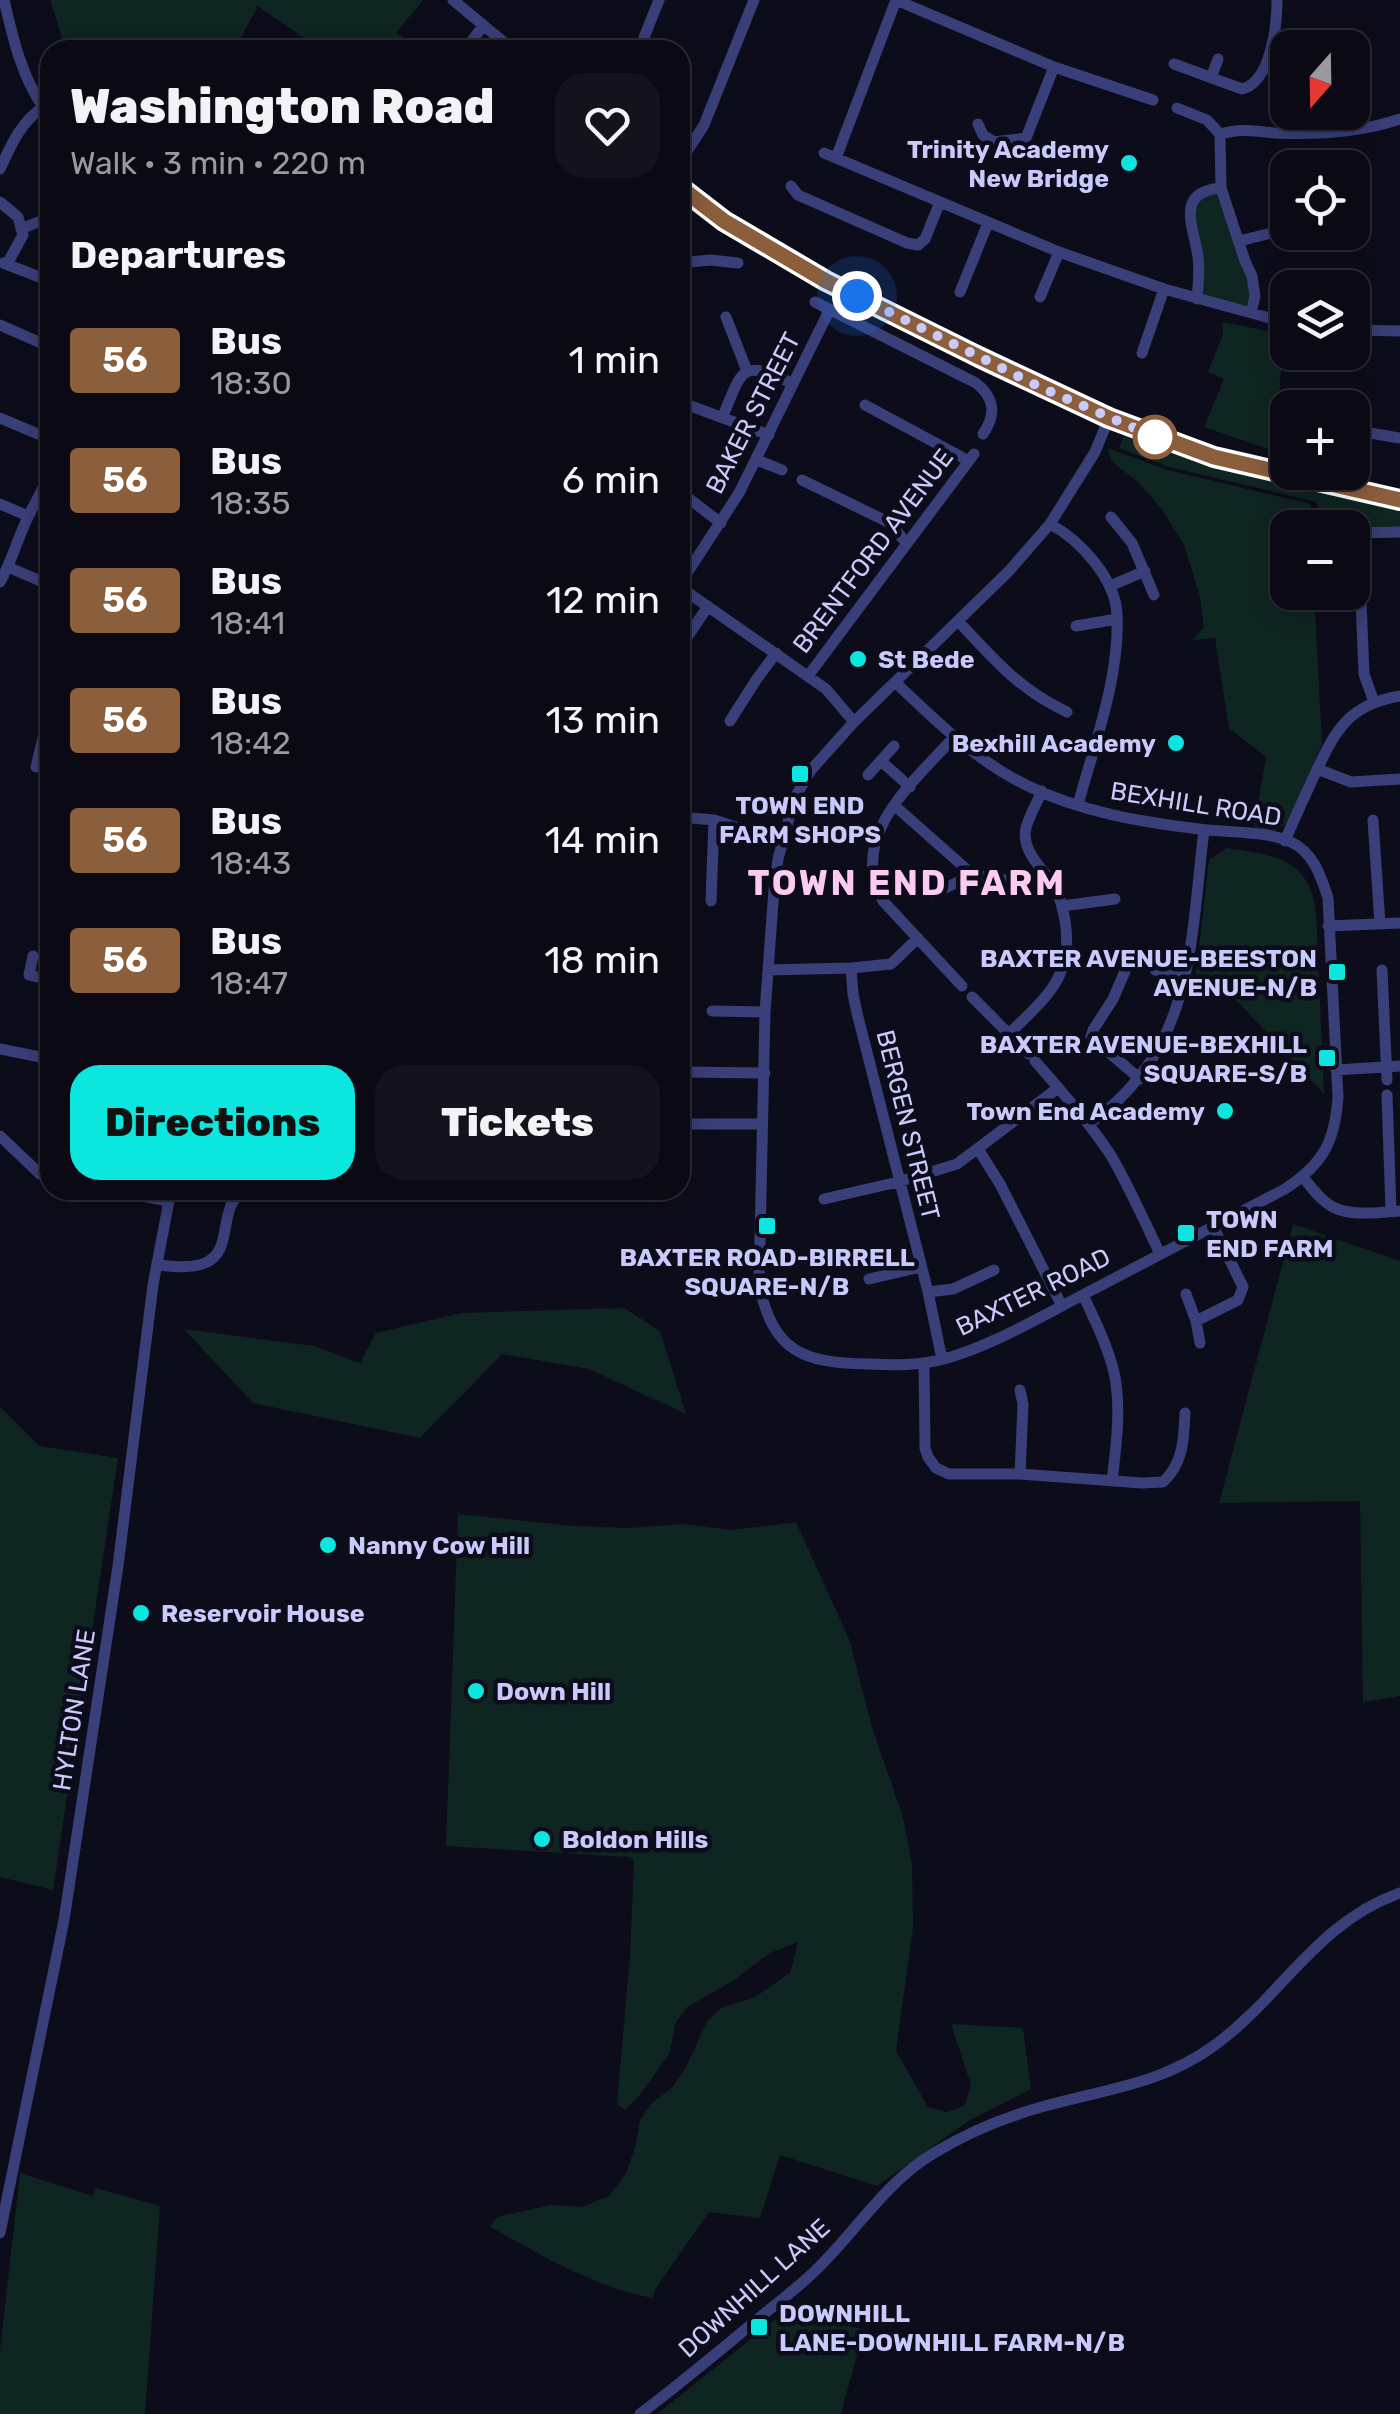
<!DOCTYPE html>
<html lang="en">
<head>
<meta charset="utf-8">
<style>
  body { margin:0; font-family:Rubik,sans-serif; background:#13121d; color:#f1f3f6; height:100vh; display:flex; flex-direction:column; font-size:38px; white-space:nowrap }
  * { box-sizing:border-box; margin:0 }
  p { font-size:32px; color:#999aa0 }
  .icon { flex:none; width:55px; height:55px; fill:none; stroke:currentColor; stroke-width:2; stroke-linecap:round; stroke-linejoin:round }
  .map { position:relative; flex:1; overflow:hidden }
  .side { position:absolute; left:40px; top:40px; width:650px; height:1160px; display:flex; flex-direction:column; background:#0a0914; border-radius:30px; box-shadow:0 5px 25px #0003,0 0 0 2px #2a2a34 }
  .side>* { flex:none }
  .badge { padding:0 20px; border-radius:8px; font-size:35px; line-height:65px }
  .needle { width:65px; rotate:200deg }
  .controls { position:absolute; left:1270px; top:30px; display:grid; gap:20px }
  .controls a { display:grid; place-items:center; width:100px; height:100px; border-radius:20px; background:#0a0914; box-shadow:0 5px 25px #0003,0 0 0 2px #2a2a34; font-size:50px }
  .you { position:absolute; width:50px; height:50px; margin:-25px; border:8px solid #fff; border-radius:50%; background:#1a73e8; box-shadow:0 0 0 15px #1a73e833 }
  .map>.badge { position:absolute; translate:-50% -50%; box-shadow:0 0 0 5px #fff }
  h2 { padding:0 30px; font-size:38px; line-height:90px }
  .round { display:grid; place-items:center; flex:none; width:105px; height:105px; border-radius:30px; background:#13121d }
  .overview { display:flex; align-items:center; justify-content:space-between; height:170px; padding:0 30px }
  h1 { font-size:48px; font-weight:800; line-height:75px }
  .button { display:flex; gap:20px; margin-top:auto; padding:20px 30px }
  .button a { flex:1; height:115px; border-radius:30px; background:#0be6de; color:#111; font-size:40px; font-weight:800; line-height:115px; text-align:center }
  .button a+a { background:#13121d; color:#f1f3f6 }
  ul { padding:0; list-style:none }
  li { display:flex; align-items:center; gap:30px; height:120px; padding:0 30px }
  li div { flex:1 }
  li b { display:block; font-size:38px }
  li em { font-style:normal }
  li .badge { min-width:110px; font-weight:700; text-align:center }
  .map>svg:first-child { display:block }
</style>
</head>
<body>
<div class="map">
<svg width="1400" height="2414" viewBox="0 0 1400 2414">
  <rect width="100%" height="100%" fill="#0d0c1b"/>
  <path fill="#0f2521" d="M50,0H423L396,33L425,50H321L258,6L234,50H66Z
    M1221,188L1252,276L1251,313L1197,299L1194,238L1195,197Z
    M1222,322L1283,334L1276,452L1204,427L1224,379L1208,372L1223,334Z
    M1124,434L1202,462L1244,474L1400,509V528H1358L1357,515L1318,514L1317,502L1169,467L1119,448Z
    M1107,448L1167,470L1311,504L1312,527L1288,528V592L1314,593L1322,744L1287,824L1272,832L1254,827L1266,757L1229,728L1215,638L1193,640L1204,627L1200,597L1184,545L1162,509L1136,480L1112,462Z
    M1227,848C1273,855 1311,858 1316,914L1324,1094L1238,1002L1218,989L1195,983L1209,860Z
    M1293,1224L1400,1261V1696L1363,1702L1360,1501L1219,1503Z
    M624,1308L660,1331L686,1414L589,1369L502,1354L420,1438L253,1403L184,1329L314,1346L360,1363L376,1333L461,1313Z
    M0,1407L39,1446L118,1458L53,1890L0,1877Z
    M458,1514L574,1526L628,1528L685,1524L731,1530L796,1522L849,1639L872,1727L903,1817L912,1864L913,1927L896,2051L928,2107L947,2112L964,2106L971,2085L951,2024L1023,2028L1031,2089L970,2120L877,2186L780,2155L760,2218L709,2212L654,2291L653,2298C595,2288 542,2255 490,2227L497,2217L551,2205L582,2207L609,2196L626,2173L635,2148L640,2121L652,2103L672,2088L686,2067L707,2021L721,2008L755,1997L790,1973L798,1942L770,1953L731,1982L687,2007L675,2024L670,2053L638,2097L625,2110L617,2104L630,1956L634,1861L630,1857L446,1846Z
    M20,2173L93,2196L96,2188L160,2206L145,2414H0V2351Z
    M782,2314L864,2329L841,2414H657Z"/>
  <g fill="none" stroke-linecap="round" stroke-linejoin="round">
    <path stroke="#393f78" stroke-width="11" d="M453,0L513,50
      M465,50L483,26
      M639,50L659,0
      M1174,64L1242,89C1271,82 1277,25 1277,0
      M1211,78L1218,59
      M1177,108L1207,120L1220,134
      M1314,112V133
      M978,124L983,135L994,142L1026,138L1054,67
      M1220,134L1221,188L1245,261L1252,276L1255,296L1251,313
      M1220,134C1243,128 1252,131 1275,133C1317,135 1359,133 1400,119
      M824,153L1059,252L1164,289L1288,323
      M836,158L896,0L1054,67L1153,100
      M680,162L704,125L754,0
      M0,169C11,145 21,122 43,107C21,75 13,38 4,0
      M791,186L798,195L907,243L918,245L925,239L940,202
      M680,187L724,221L826,281L979,357L1109,418L1214,457L1400,500
      M0,202L18,217L23,235L7,264
      M21,229L38,222L50,223
      M1239,241L1288,229
      M3,263L50,281
      M680,263L710,260L738,263
      M960,292L988,223
      M1040,297L1059,252
      M1197,299C1198,285 1200,271 1198,257C1194,227 1174,192 1221,188
      M815,302L976,383C994,397 997,414 983,434
      M726,317L747,371
      M0,325L50,347
      M1352,330L1400,331
      M1142,353L1164,289
      M680,402L769,435
      M865,405L969,461
      M723,416C743,367 742,359 793,384
      M0,418L50,439
      M1352,430L1400,438
      M757,460L782,470
      M802,480L890,523L907,544
      M680,492L721,523
      M0,504L28,516
      M1111,517L1132,543L1154,595
      M1050,524C1080,540 1116,579 1117,615C1120,677 1094,745 1078,805
      M1352,533L1400,532
      M8,567L50,585
      M1360,576L1364,674L1374,702
      M0,582C12,561 18,537 29,515C36,501 44,488 50,472
      M680,584L739,493L829,311
      M1110,586L1145,571
      M680,587L826,689L854,722
      M958,621C994,659 1018,689 1067,712
      M1076,626L1117,619
      M680,648L708,606
      M808,676L974,454
      M895,682C936,721 976,761 1028,786C1081,812 1141,822 1199,829C1228,833 1263,830 1291,842C1313,852 1321,876 1328,898L1338,1097C1335,1142 1323,1164 1285,1189C1215,1225 1145,1262 1075,1299C1033,1321 990,1346 944,1359C918,1366 893,1365 868,1364C803,1363 773,1352 759,1284L765,1012L774,889L778,859L794,799L811,770L854,722L1009,571L1050,524L1095,452L1109,418
      M730,721L756,680L776,653
      M954,737C915,781 846,836 883,901L962,986
      M881,761L910,787
      M36,767L48,717H50
      M1317,769L1351,782L1400,779
      M868,775L894,746
      M895,806L973,875L1018,882
      M680,817L714,820L782,842
      M1373,820L1380,924
      M1285,841C1294,819 1304,798 1314,776C1335,731 1347,705 1400,696
      M44,893L50,894
      M932,894L973,875
      M711,901L714,820
      M1062,906L1115,899
      M1328,926L1400,923
      M33,956L29,975L50,980
      M851,968L853,994L857,1013L928,1292L942,1359
      M768,970L851,968L891,964L918,938
      M1155,970L1185,975
      M1382,970L1387,1080
      M972,997L1029,1054
      M712,1011L765,1012
      M1010,1033C1047,996 1074,977 1065,920C1062,906 1060,895 1052,883C1041,867 1021,850 1026,828C1029,816 1037,803 1042,791
      M0,1049L50,1059
      M1035,1061C1061,1091 1088,1121 1110,1154C1129,1186 1144,1220 1160,1254
      M1336,1070L1400,1066
      M680,1072L765,1073
      M1140,1079L1091,1037L1093,1030L1113,999L1129,962L1147,963
      M1387,1095L1391,1211
      M680,1124H762
      M1089,1124C1194,1051 1190,945 1204,830
      M0,1136L40,1174L50,1177
      M978,1149L1000,1184L1062,1306
      M1303,1177C1311,1187 1321,1201 1333,1207C1352,1217 1379,1212 1400,1211
      M112,1190L168,1201
      M406,1190L536,1191
      M824,1199L898,1182L957,1164L1058,1088
      M157,1265C173,1266 190,1269 205,1263C236,1251 215,1202 247,1190
      M869,1279L921,1267
      M928,1292L953,1289L994,1270
      M1186,1294L1196,1321L1200,1343
      M1083,1295C1095,1321 1109,1348 1115,1377C1121,1411 1116,1447 1112,1481
      M1196,1321L1238,1300L1243,1287L1213,1226
      M924,1363L925,1448L928,1457L936,1468L949,1474H1020L1142,1483L1163,1482C1183,1464 1184,1439 1185,1413
      M1020,1390L1023,1404L1020,1474
      M0,2233L64,1920L118,1566L153,1285L171,1190
      M640,2414C680,2384 719,2351 758,2319C779,2301 802,2285 821,2265C858,2228 888,2180 934,2153C967,2133 1008,2116 1045,2106C1106,2089 1162,2084 1215,2045C1283,1995 1316,1923 1400,1893"/>
  </g>
  <g fill="none" stroke-linecap="round" stroke-linejoin="round">
    <g stroke="#fff" stroke-width="22">
      <path id="line" d="M680,187L724,221L826,281L979,357L1109,418L1214,457L1400,500"/>
    </g>
    <use href="#line" stroke="#8b5e3c" stroke-width="15"/>
    <path stroke="#c9cafc" stroke-width="10" stroke-dasharray="0 18" d="M857,296L1042,388L1155,437"/>
  </g>
  <g fill="#0be6de" stroke="#0d0c1b" stroke-width="4">
    <circle cx="1129" cy="163" r="10"/>
    <circle cx="858" cy="659" r="10"/>
    <circle cx="1176" cy="743" r="10"/>
    <rect x="790" y="764" width="20" height="20" rx="5"/>
    <rect x="1327" y="962" width="20" height="20" rx="5"/>
    <rect x="1317" y="1048" width="20" height="20" rx="5"/>
    <circle cx="1225" cy="1111" r="10"/>
    <rect x="757" y="1216" width="20" height="20" rx="5"/>
    <rect x="1176" y="1223" width="20" height="20" rx="5"/>
    <circle cx="328" cy="1545" r="10"/>
    <circle cx="141" cy="1613" r="10"/>
    <circle cx="476" cy="1691" r="10"/>
    <circle cx="542" cy="1839" r="10"/>
    <rect x="749" y="2317" width="20" height="20" rx="5"/>
  </g>
  <circle fill="#fff" stroke="#8b5e3c" stroke-width="5" cx="1155" cy="437" r="20"/>
  <g text-anchor="middle" dominant-baseline="central" stroke-width="9" stroke-linejoin="round" paint-order="stroke">
    <g font-size="25" font-weight="bold" fill="#c9cafc" stroke="#0d0c1b" text-anchor="start">
      <text x="1109" y="149" text-anchor="end">Trinity Academy<tspan x="1109" dy="29">New Bridge</tspan></text>
      <text x="878" y="659">St Bede</text>
      <text x="1156" y="743" text-anchor="end">Bexhill Academy</text>
      <text x="800" y="805" text-anchor="middle">TOWN END<tspan x="800" dy="29">FARM SHOPS</tspan></text>
      <text x="1317" y="958" text-anchor="end">BAXTER AVENUE-BEESTON<tspan x="1317" dy="29">AVENUE-N/B</tspan></text>
      <text x="1307" y="1044" text-anchor="end">BAXTER AVENUE-BEXHILL<tspan x="1307" dy="29">SQUARE-S/B</tspan></text>
      <text x="1205" y="1111" text-anchor="end">Town End Academy</text>
      <text x="1206" y="1219">TOWN<tspan x="1206" dy="29">END FARM</tspan></text>
      <text x="767" y="1257" text-anchor="middle">BAXTER ROAD-BIRRELL<tspan x="767" dy="29">SQUARE-N/B</tspan></text>
      <text x="348" y="1545">Nanny Cow Hill</text>
      <text x="161" y="1613">Reservoir House</text>
      <text x="496" y="1691">Down Hill</text>
      <text x="562" y="1839">Boldon Hills</text>
      <text x="779" y="2313">DOWNHILL<tspan x="779" dy="29">LANE-DOWNHILL FARM-N/B</tspan></text>
    </g>
    <g font-size="25" fill="#c9cafc" stroke="#0d0c1b">
      <text transform="translate(753 413) rotate(-63)">BAKER STREET</text>
      <text transform="translate(873 551) rotate(-53)">BRENTFORD AVENUE</text>
      <text transform="translate(1196 804) rotate(9)">BEXHILL ROAD</text>
      <text transform="translate(908 1125) rotate(76)">BERGEN STREET</text>
      <text transform="translate(1033 1292) rotate(-26)">BAXTER ROAD</text>
      <text transform="translate(74 1710) rotate(-81)">HYLTON LANE</text>
      <text transform="translate(754 2288) rotate(-42)">DOWNHILL LANE</text>
    </g>
    <g font-size="35" font-weight="bold" letter-spacing="2.5" fill="#fccbf1" stroke="#0d0c1b">
      <text x="907" y="883">TOWN END FARM</text>
    </g>
  </g>
</svg>
<div class="controls">
<a><svg class="needle" viewBox="-14 -14 28 28"><path d="M0-13l5 13h-10z" fill="#e53935"/><path d="M0 13l5-13h-10z" fill="#999aa0"/></svg></a>
<a><svg class="icon" aria-label="locate" viewBox="0 0 24 24"><circle cx="12" cy="12" r="6"/><path d="M12 2v4M12 18v4M2 12h4M18 12h4"/></svg></a>
<a><svg class="icon" aria-label="layers" viewBox="0 0 24 24"><path d="M12 4l9 5-9 5-9-5zM3 14l9 5 9-5"/></svg></a>
<a>+</a>
<a>−</a>
</div>
<div class="you" style="left:857px;top:296px"></div>
<section class="side">
<div class="overview"><div><h1>Washington Road</h1><p>Walk · 3 min · 220 m</p></div><a class="round"><svg class="icon" aria-label="heart" viewBox="0 0 24 24"><path d="M12 20l-8-8c-3-5 5-10 8-4 3-6 11-1 8 4z"/></svg></a></div>
<h2>Departures</h2>
<ul>
<li><span class="badge" style="background:#8b5e3c;color:#fff">56</span><div><b>Bus</b><p>18:30</p></div><em>1 min</em></li>
<li><span class="badge" style="background:#8b5e3c;color:#fff">56</span><div><b>Bus</b><p>18:35</p></div><em>6 min</em></li>
<li><span class="badge" style="background:#8b5e3c;color:#fff">56</span><div><b>Bus</b><p>18:41</p></div><em>12 min</em></li>
<li><span class="badge" style="background:#8b5e3c;color:#fff">56</span><div><b>Bus</b><p>18:42</p></div><em>13 min</em></li>
<li><span class="badge" style="background:#8b5e3c;color:#fff">56</span><div><b>Bus</b><p>18:43</p></div><em>14 min</em></li>
<li><span class="badge" style="background:#8b5e3c;color:#fff">56</span><div><b>Bus</b><p>18:47</p></div><em>18 min</em></li>
</ul>
<div class="button"><a>Directions</a><a>Tickets</a></div>
</section>
</div>
</body>
</html>
